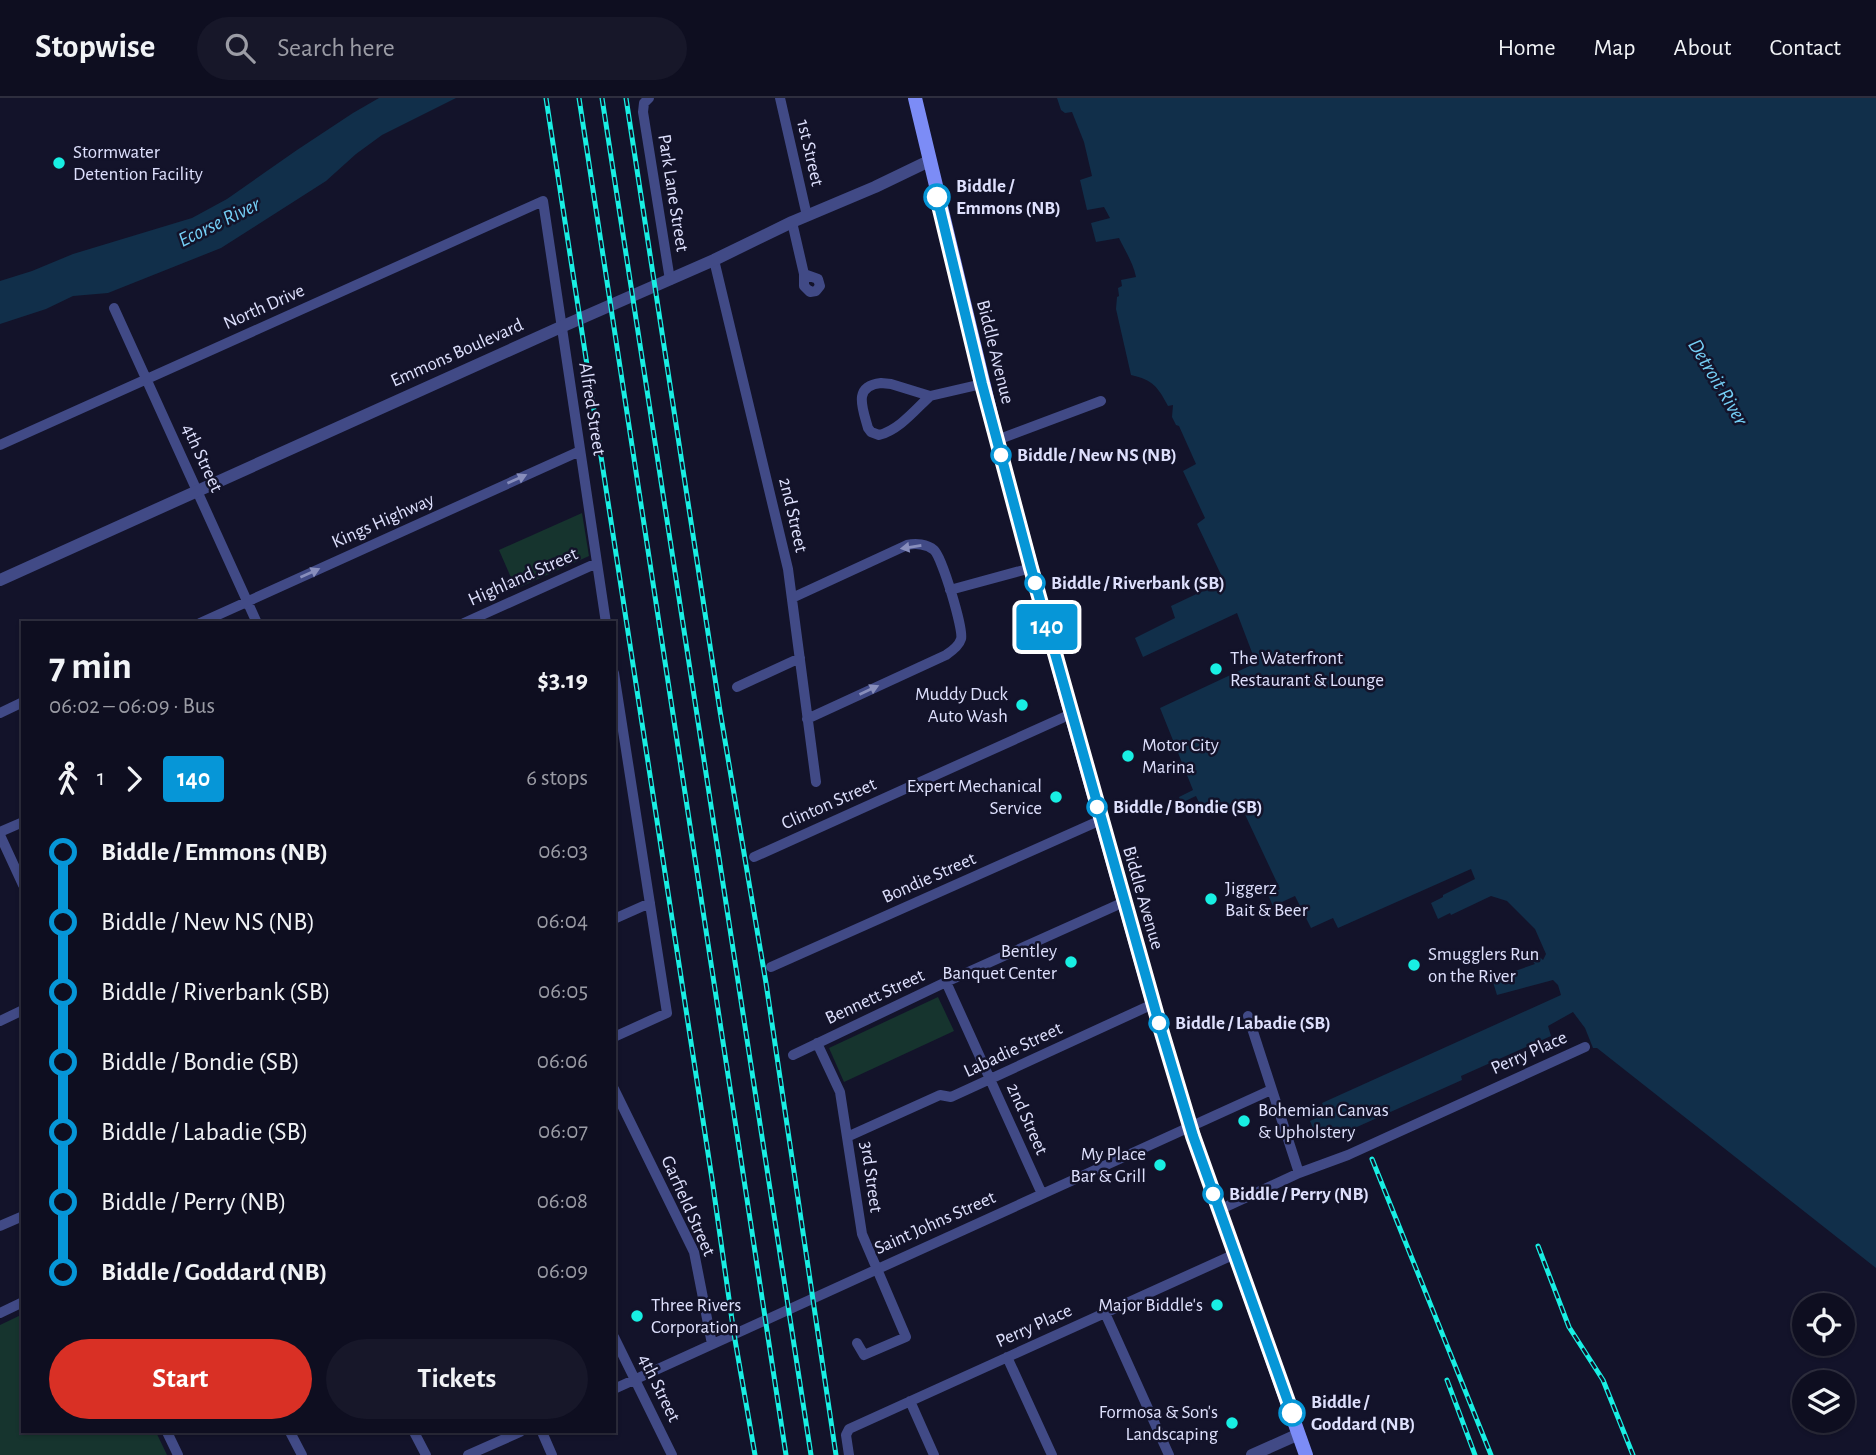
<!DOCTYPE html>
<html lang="en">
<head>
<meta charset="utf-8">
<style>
  body { margin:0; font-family:"Alegreya Sans",sans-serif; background:#171729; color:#f1f3f6; height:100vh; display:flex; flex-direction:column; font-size:26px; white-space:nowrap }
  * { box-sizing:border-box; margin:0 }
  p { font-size:23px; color:#9b9ca5 }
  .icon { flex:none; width:38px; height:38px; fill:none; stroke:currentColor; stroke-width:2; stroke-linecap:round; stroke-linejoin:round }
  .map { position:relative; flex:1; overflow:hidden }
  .panel { position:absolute; left:21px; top:523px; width:595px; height:812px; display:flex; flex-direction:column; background:#0e0e20; border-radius:0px; box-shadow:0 2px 5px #0004,0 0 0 2px #2e2e3e }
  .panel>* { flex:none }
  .badge { padding:0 14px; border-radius:5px; font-size:24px; line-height:46px }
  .fabs { position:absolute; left:1792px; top:1195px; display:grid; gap:14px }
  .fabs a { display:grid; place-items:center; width:63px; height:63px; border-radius:50%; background:#0e0e20; box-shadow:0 2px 5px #0004,0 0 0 2px #2e2e3e; font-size:35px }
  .map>.badge { position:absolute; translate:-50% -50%; box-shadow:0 0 0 4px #fff }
  .legs { display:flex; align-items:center; gap:10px; height:77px; padding:0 28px; font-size:23px }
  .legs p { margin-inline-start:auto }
  .summary { display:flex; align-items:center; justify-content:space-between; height:119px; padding:0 28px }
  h1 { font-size:38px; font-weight:700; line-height:52px }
  .cta { display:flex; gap:14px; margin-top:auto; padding:14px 28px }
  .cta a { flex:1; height:80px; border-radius:42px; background:#d93025; color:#fff; font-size:28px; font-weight:700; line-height:80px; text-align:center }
  .cta a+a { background:#171729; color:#f1f3f6 }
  ul { padding:0 28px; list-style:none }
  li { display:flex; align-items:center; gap:24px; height:70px; font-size:26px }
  li i { display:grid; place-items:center; width:10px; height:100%; margin:0 9px; background:currentColor }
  li i::after { content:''; width:18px; height:18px; margin:-9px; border:5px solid; border-radius:50%; background:#0e0e20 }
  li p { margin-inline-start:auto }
  li:first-child i { background:linear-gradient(#0000 50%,currentColor 0) }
  li:last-child i { background:linear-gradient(currentColor 50%,#0000 0) }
  header { display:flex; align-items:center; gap:42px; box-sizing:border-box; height:98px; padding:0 35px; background:#0e0e20; border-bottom:2px solid #2e2e3e }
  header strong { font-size:33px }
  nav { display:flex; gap:38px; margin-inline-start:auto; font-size:24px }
  .search { width:490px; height:63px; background:#171729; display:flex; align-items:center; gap:18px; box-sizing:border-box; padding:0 24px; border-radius:38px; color:#9b9ca5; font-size:26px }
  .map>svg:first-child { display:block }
</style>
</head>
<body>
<header>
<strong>Stopwise</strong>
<div class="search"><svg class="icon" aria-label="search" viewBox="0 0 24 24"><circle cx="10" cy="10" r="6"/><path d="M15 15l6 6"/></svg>Search here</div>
<nav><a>Home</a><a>Map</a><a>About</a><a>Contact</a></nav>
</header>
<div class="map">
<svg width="1876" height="1357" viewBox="0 0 1876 1357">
  <rect width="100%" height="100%" fill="#13132a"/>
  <path fill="#16342e" d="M582,415L589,458L516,491L499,452Z
    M938,899L954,933L844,984L829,950Z
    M23,1216V1334H156L167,1357H0V1227Z"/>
  <path fill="#112f4a" d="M379,0H456L382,37L356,56L326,83L221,150L108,195L73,198L46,211L0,226V183L32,173L73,156L192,120L227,101L297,52L353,15Z
    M1057,0H1876V1170L1597,950H1593L1585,930L1573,914L1548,928L1551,938L1461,978L1462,982L1330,1041L1327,1034L1317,1039L1310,1023L1327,1015L1322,1005L1561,897L1558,887L1553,882L1497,897L1492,881L1535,866L1527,857L1532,852L1543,862L1546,856L1535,831L1507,803L1491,798L1451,817L1450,815L1438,821L1431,805L1443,799V797L1475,781L1471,771L1338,830L1333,820L1311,830L1295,798L1273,808L1268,797L1280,791L1241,708L1227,713L1221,704L1203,713L1196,698L1181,705L1179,699L1193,692L1160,610L1256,565L1237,515L1143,559L1135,540L1175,520L1171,508L1224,483L1197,426L1205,420L1183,373L1196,366L1179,328L1176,327L1172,319L1173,307L1168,308C1158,289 1153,282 1131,277L1116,211L1117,199L1119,198L1118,190L1122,188L1121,182L1136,179C1133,164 1125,153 1119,140L1096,144L1091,125L1110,120L1104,109L1087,112L1080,82L1092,78L1084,44L1072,14L1065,15L1061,12Z"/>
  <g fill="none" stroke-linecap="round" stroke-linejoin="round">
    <path stroke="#414a86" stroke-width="10" d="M649,0L644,5L643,14L670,182
      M780,0L807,118
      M792,124L804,176V188L810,194L816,193L820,188L818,181L804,176
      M714,162L788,471L816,684
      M114,210L257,525
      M881,285L891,286L930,298C915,312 899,332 879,337L871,334L868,330C863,311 852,288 881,285Z
      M930,298L982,286
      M997,342L1101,303
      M0,347L543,103L606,525
      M950,492L1031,470
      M792,500L907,447C916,445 927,446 934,452C942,459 964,532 961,541C959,548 952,553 946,557L807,621
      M200,525L580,353
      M464,525L597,465
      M614,575L667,915L614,939
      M737,589L800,560
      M0,615L23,604
      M0,734L23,724
      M0,737L23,787
      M754,759L1071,616
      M614,821L650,805
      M771,869L1101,722
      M946,884L1042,1096
      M1248,918L1299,1075
      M0,923L23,912
      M817,945L840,994L862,1136L906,1239L864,1257L857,1245
      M793,957L946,884L1124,804
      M614,991L694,1154L712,1246
      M847,1039L940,997L951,999L1153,906
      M1219,1112L1299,1075L1348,1057L1585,949
      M0,1128L23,1118
      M0,1215L23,1204
      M1105,1215L1169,1357
      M614,1239L672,1357
      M1007,1259L1052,1357
      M614,1291L1271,992
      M910,1303L934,1357
      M167,1334L178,1357
      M290,1334L302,1357
      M414,1334L426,1357
      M542,1334L552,1357
      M468,1357L520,1334
      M849,1357L846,1337L849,1331L1235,1156"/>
    <path stroke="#414a86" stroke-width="12" d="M0,482L561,229L714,162L792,124L875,89L929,63
      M1252,1357L1299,1336"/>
    <path stroke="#7c8cf6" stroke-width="14" d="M915,0L997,342L1068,605L1153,906L1193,1038L1306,1357"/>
    <g stroke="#18efe3" stroke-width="5">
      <path id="rail" d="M546,0L712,1081L734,1236L755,1357
        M579,0L786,1357
        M602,0L811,1357
        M626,0L720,613L766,885L836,1357
        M1372,1061L1491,1357
        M1538,1148L1569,1229L1603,1282L1633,1357
        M1447,1282L1475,1357"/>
    </g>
    <use href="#rail" stroke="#13132a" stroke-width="2.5" stroke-dasharray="8" stroke-linecap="butt"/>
  </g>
  <defs><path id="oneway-solid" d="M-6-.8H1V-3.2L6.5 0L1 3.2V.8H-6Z" transform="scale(1.75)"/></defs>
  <g fill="#888ebc">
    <use href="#oneway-solid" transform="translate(517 381) rotate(-24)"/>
    <use href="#oneway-solid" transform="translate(911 449) rotate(171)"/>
    <use href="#oneway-solid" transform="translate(310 475) rotate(-24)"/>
    <use href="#oneway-solid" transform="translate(869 592) rotate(-25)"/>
  </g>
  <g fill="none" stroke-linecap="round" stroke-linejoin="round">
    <g stroke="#fff" stroke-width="16">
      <path id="line-1" d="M937,99L982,286L1031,470L1159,925L1193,1038L1292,1315"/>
    </g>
    <use href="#line-1" stroke="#0696d7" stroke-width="10"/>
  </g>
  <g fill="#18efe3" stroke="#13132a" stroke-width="2.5">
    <circle cx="59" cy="65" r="7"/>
    <circle cx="1216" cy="571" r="7"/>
    <circle cx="1022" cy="607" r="7"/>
    <circle cx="1128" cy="658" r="7"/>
    <circle cx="1056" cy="699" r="7"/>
    <circle cx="1211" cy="801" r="7"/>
    <circle cx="1071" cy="864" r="7"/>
    <circle cx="1414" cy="867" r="7"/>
    <circle cx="1244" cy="1023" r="7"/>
    <circle cx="1160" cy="1067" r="7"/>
    <circle cx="1217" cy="1207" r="7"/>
    <circle cx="637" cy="1218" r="7"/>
    <circle cx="1232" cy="1325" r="7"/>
  </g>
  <g fill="#fff" stroke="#0696d7" stroke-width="3.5">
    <circle cx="937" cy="99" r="12"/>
    <circle cx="1001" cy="357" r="9"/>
    <circle cx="1035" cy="485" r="9"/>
    <circle cx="1097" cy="709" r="9"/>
    <circle cx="1159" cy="925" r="9"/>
    <circle cx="1213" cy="1096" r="9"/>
    <circle cx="1292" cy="1315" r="12"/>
  </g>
  <g text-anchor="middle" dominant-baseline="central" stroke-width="5" stroke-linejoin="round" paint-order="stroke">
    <g font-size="19" fill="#dee0fd" stroke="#13132a" text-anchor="start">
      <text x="73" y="54">Stormwater<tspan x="73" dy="22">Detention Facility</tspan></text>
      <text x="1230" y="560">The Waterfront<tspan x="1230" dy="22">Restaurant &amp; Lounge</tspan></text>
      <text x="1008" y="596" text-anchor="end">Muddy Duck<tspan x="1008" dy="22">Auto Wash</tspan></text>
      <text x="1142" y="647">Motor City<tspan x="1142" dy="22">Marina</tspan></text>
      <text x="1042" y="688" text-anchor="end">Expert Mechanical<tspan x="1042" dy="22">Service</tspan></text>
      <text x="1225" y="790">Jiggerz<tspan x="1225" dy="22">Bait &amp; Beer</tspan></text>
      <text x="1057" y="853" text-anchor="end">Bentley<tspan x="1057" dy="22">Banquet Center</tspan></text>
      <text x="1428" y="856">Smugglers Run<tspan x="1428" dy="22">on the River</tspan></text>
      <text x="1258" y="1012">Bohemian Canvas<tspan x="1258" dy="22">&amp; Upholstery</tspan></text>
      <text x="1146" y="1056" text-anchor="end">My Place<tspan x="1146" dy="22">Bar &amp; Grill</tspan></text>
      <text x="651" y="1207">Three Rivers<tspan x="651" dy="22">Corporation</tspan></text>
      <text x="1203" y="1207" text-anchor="end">Major Biddle's</text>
      <text x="1218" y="1314" text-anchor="end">Formosa &amp; Son's<tspan x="1218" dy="22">Landscaping</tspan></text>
    </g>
    <g font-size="19" fill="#dee0fd" stroke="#13132a">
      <text transform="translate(810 55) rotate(77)">1st Street</text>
      <text transform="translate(673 95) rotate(81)">Park Lane Street</text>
      <text transform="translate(264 209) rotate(-24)">North Drive</text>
      <text transform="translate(995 254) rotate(76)">Biddle Avenue</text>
      <text transform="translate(457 255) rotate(-24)">Emmons Boulevard</text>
      <text transform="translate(592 311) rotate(81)">Alfred Street</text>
      <text transform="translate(202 360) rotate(65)">4th Street</text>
      <text transform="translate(793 417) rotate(77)">2nd Street</text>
      <text transform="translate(383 423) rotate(-24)">Kings Highway</text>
      <text transform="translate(523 479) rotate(-24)">Highland Street</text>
      <text transform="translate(829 706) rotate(-24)">Clinton Street</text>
      <text transform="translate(929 780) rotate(-24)">Bondie Street</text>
      <text transform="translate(1143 800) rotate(74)">Biddle Avenue</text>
      <text transform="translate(875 899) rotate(-25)">Bennett Street</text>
      <text transform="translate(1013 952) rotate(-25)">Labadie Street</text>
      <text transform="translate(1529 955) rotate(-24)">Perry Place</text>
      <text transform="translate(1027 1021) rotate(66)">2nd Street</text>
      <text transform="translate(871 1079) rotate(82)">3rd Street</text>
      <text transform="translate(688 1108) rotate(66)">Garfield Street</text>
      <text transform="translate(935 1125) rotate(-24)">Saint Johns Street</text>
      <text transform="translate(1034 1228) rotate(-24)">Perry Place</text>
      <text transform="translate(659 1290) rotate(64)">4th Street</text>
    </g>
    <g font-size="19" font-weight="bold" fill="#dee0fd" stroke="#13132a" text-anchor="start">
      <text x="956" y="88">Biddle /<tspan x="956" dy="22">Emmons (NB)</tspan></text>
      <text x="1017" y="357">Biddle / New NS (NB)</text>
      <text x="1051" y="485">Biddle / Riverbank (SB)</text>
      <text x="1113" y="709">Biddle / Bondie (SB)</text>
      <text x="1175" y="925">Biddle / Labadie (SB)</text>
      <text x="1229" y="1096">Biddle / Perry (NB)</text>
      <text x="1311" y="1304">Biddle /<tspan x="1311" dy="22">Goddard (NB)</tspan></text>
    </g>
    <g font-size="21" font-style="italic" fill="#74cef5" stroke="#13132a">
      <text transform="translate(219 124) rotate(-26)">Ecorse River</text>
      <text transform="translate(1718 284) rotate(59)">Detroit River</text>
    </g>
  </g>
</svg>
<div class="fabs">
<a><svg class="icon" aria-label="locate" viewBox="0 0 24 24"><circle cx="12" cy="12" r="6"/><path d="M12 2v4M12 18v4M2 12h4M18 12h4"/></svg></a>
<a><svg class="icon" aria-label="layers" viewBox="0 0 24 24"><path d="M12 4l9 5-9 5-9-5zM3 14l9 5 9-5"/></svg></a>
</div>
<b class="badge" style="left:1047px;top:529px;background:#0696d7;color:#fff">140</b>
<section class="panel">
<div class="summary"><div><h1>7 min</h1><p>06:02 – 06:09 · Bus</p></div><b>$3.19</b></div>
<div class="legs"><svg class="icon" aria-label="walk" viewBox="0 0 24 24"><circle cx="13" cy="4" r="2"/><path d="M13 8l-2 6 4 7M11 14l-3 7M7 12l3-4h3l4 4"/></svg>1<svg class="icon" aria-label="forward" viewBox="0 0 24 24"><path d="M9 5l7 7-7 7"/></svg><b class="badge" style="background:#0696d7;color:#fff">140</b><p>6 stops</p></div>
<ul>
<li><i style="color:#0696d7"></i><b>Biddle / Emmons (NB)</b><p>06:03</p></li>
<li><i style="color:#0696d7"></i><span>Biddle / New NS (NB)</span><p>06:04</p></li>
<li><i style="color:#0696d7"></i><span>Biddle / Riverbank (SB)</span><p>06:05</p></li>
<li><i style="color:#0696d7"></i><span>Biddle / Bondie (SB)</span><p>06:06</p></li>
<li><i style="color:#0696d7"></i><span>Biddle / Labadie (SB)</span><p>06:07</p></li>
<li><i style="color:#0696d7"></i><span>Biddle / Perry (NB)</span><p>06:08</p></li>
<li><i style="color:#0696d7"></i><b>Biddle / Goddard (NB)</b><p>06:09</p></li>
</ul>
<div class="cta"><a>Start</a><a>Tickets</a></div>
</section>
</div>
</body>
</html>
